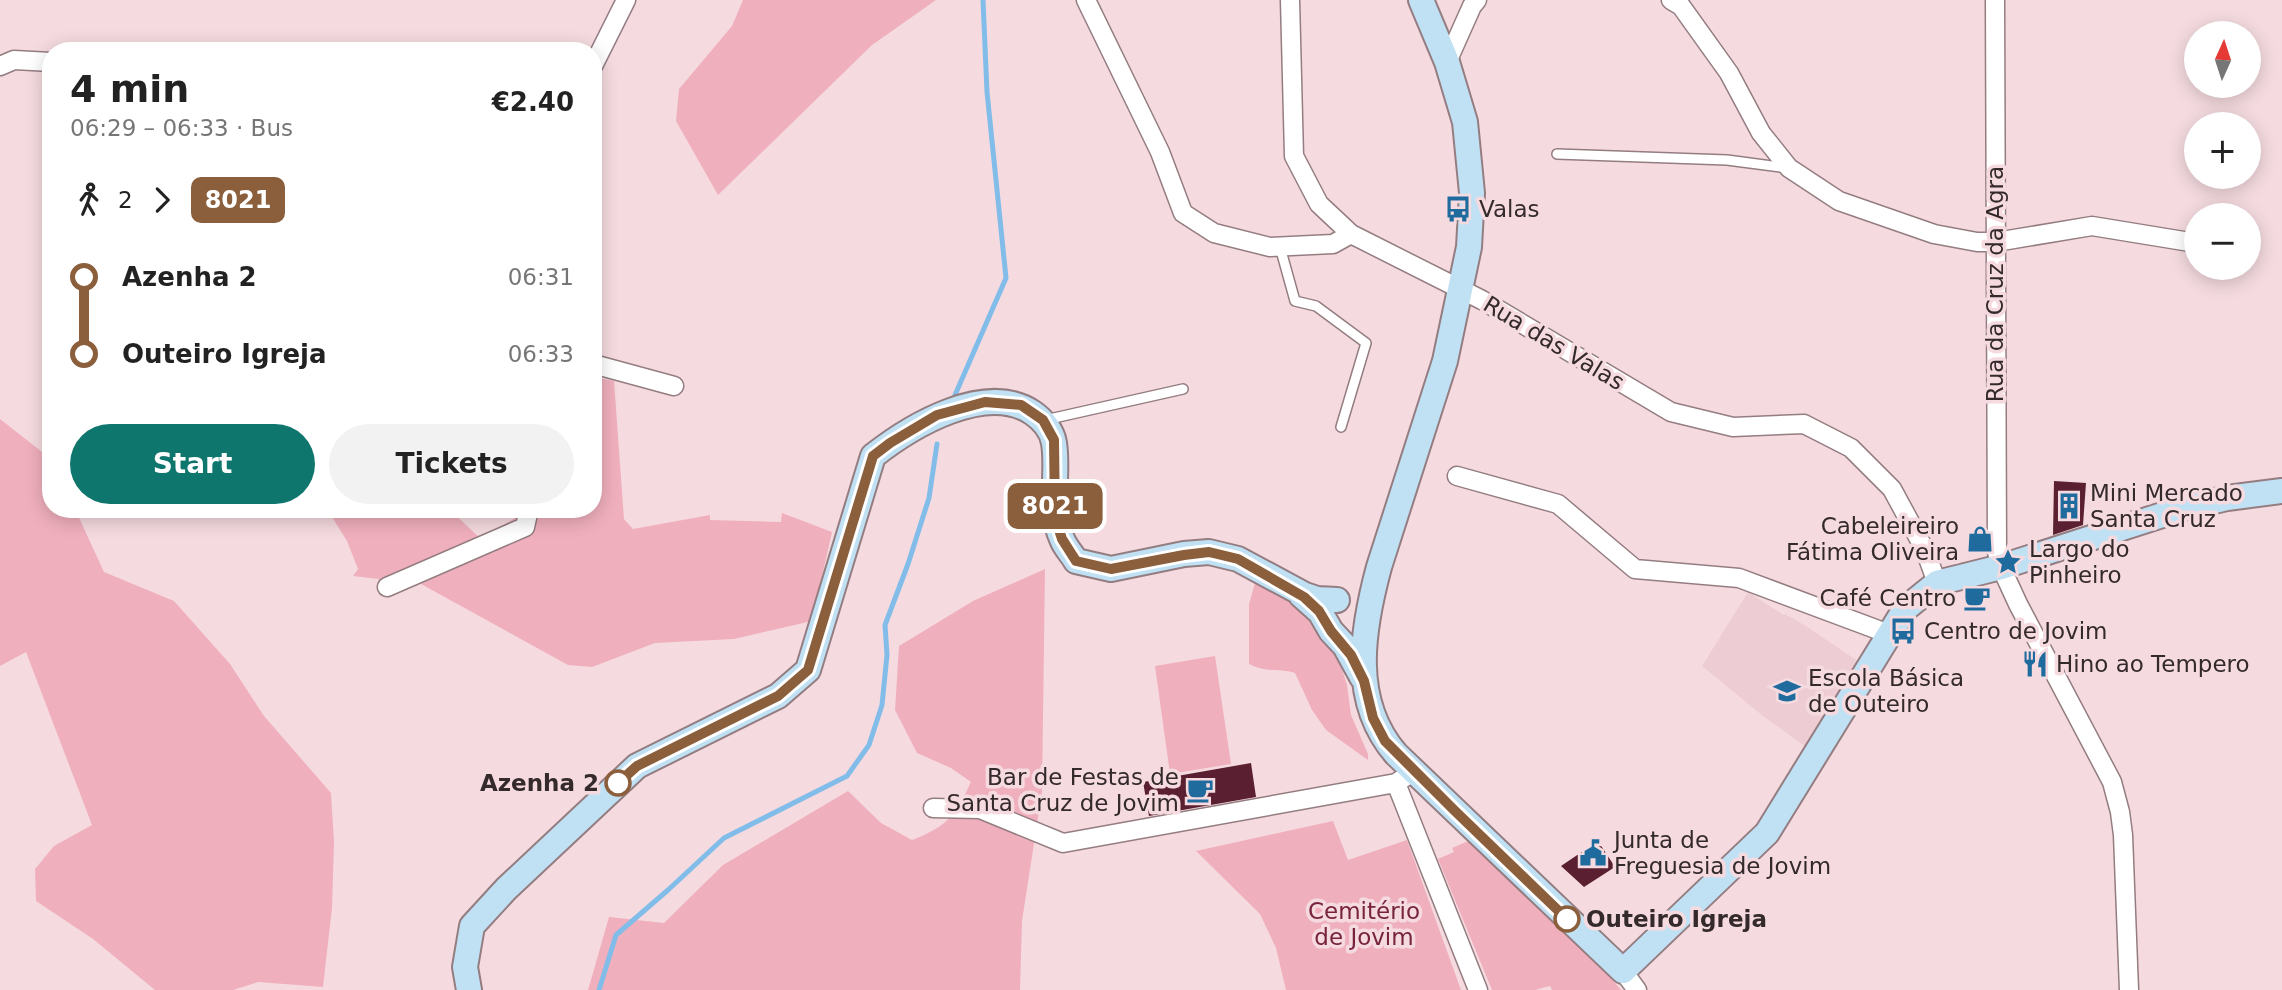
<!DOCTYPE html>
<html lang="en">
<head>
<meta charset="utf-8">
<style>
  body { margin:0; font-family:"DejaVu Sans",sans-serif; background:#f2f2f2; color:#222; height:100vh; display:flex; flex-direction:column; font-size:26px; white-space:nowrap }
  * { box-sizing:border-box; margin:0 }
  p { font-size:23px; color:#767676 }
  .icon { flex:none; width:38px; height:38px; fill:none; stroke:currentColor; stroke-width:2; stroke-linecap:round; stroke-linejoin:round }
  .map { position:relative; flex:1; overflow:hidden }
  .sheet { position:absolute; left:42px; top:42px; width:560px; height:476px; display:flex; flex-direction:column; background:#fff; border-radius:28px; box-shadow:0 4px 18px #0003 }
  .sheet>* { flex:none }
  .badge { padding:0 14px; border-radius:10px; font-size:24px; line-height:46px }
  .needle { width:46px; rotate:3deg }
  .fabs { position:absolute; left:2184px; top:21px; display:grid; gap:14px }
  .fabs a { display:grid; place-items:center; width:77px; height:77px; border-radius:50%; background:#fff; box-shadow:0 4px 18px #0003; font-size:35px }
  .map>.badge { position:absolute; translate:-50% -50%; box-shadow:0 0 0 4px #fff }
  .legs { display:flex; align-items:center; gap:10px; height:77px; padding:0 28px; font-size:23px }
  .legs p { margin-inline-start:auto }
  .head { display:flex; align-items:center; justify-content:space-between; height:119px; padding:0 28px }
  h1 { font-size:38px; font-weight:800; line-height:52px }
  .button { display:flex; gap:14px; margin-top:auto; padding:14px 28px }
  .button a { flex:1; height:80px; border-radius:42px; background:#0f766e; color:#fff; font-size:28px; font-weight:800; line-height:80px; text-align:center }
  .button a+a { background:#f2f2f2; color:#222 }
  ul { padding:0 28px; list-style:none }
  li { display:flex; align-items:center; gap:24px; height:77px; font-size:26px }
  li i { display:grid; place-items:center; width:10px; height:100%; margin:0 9px; background:currentColor }
  li i::after { content:''; width:18px; height:18px; margin:-9px; border:5px solid; border-radius:50%; background:#fff }
  li p { margin-inline-start:auto }
  li:first-child i { background:linear-gradient(#0000 50%,currentColor 0) }
  li:last-child i { background:linear-gradient(currentColor 50%,#0000 0) }
  .map>svg:first-child { display:block }
</style>
</head>
<body>
<div class="map">
<svg width="2282" height="990" viewBox="0 0 2282 990">
  <rect width="100%" height="100%" fill="#f5dbe0"/>
  <path fill="#eeccd3" d="M1748,592L1784,615L1785,614L1806,626L1859,662L1806,747L1763,716L1702,666Z"/>
  <path fill="#f0afbd" d="M743,0H936L872,45L718,195L676,121L679,89L732,26Z
    M593,377L614,381L624,519L633,529L710,515V520L781,522L782,513L832,532L812,621L734,639L655,643L592,667L568,665L421,584L353,576L358,569L347,541L327,509H449L481,539L529,509H593Z
    M0,419L51,459V509H75L104,572L174,601L230,664L264,716L331,793L334,842L332,908L323,987L258,982L233,990H155L93,939L36,901L35,869L54,846L92,825L26,652L0,666Z
    M1045,569L1042,792L1022,921L1020,990H588L609,917L664,923L723,865L848,791L881,823L912,840C948,826 955,816 971,782L951,768L917,753L895,710L899,646L973,601Z
    M1255,583L1299,605L1319,637L1329,645L1339,660L1347,685L1351,715L1368,754V760L1326,730L1312,710L1295,673C1278,668 1266,673 1249,664V604Z
    M1215,656L1231,764L1170,774L1155,666Z
    M1333,821L1348,860L1407,840L1461,990H1286L1276,948L1260,914L1196,851Z
    M1473,839L1592,956L1621,990H1552L1550,986L1535,990H1492L1438,859L1454,852L1452,848Z"/>
  <g fill="none" stroke-linecap="round" stroke-linejoin="round">
    <path stroke="#82bce9" stroke-width="5" d="M955,395L1006,278L987,92L983,0
      M599,990L616,935L668,890L724,838L847,776L869,745L882,705L887,655L885,625L908,564L929,498L937,444"/>
  </g>
  <path fill="#5a1f30" d="M2054,481L2086,483L2083,525L2053,535Z
    M1251,763L1256,797L1149,816L1143,782Z
    M1598,841L1615,867L1584,887L1561,866Z"/>
  <g fill="none" stroke-linecap="round" stroke-linejoin="round">
    <g stroke="#947d81" stroke-width="12">
      <path id="lane" d="M1557,154L1727,160L1787,168
        M1280,247L1295,301L1316,306L1366,343L1341,427
        M1045,420L1183,389"/>
    </g>
    <g stroke="#947d81" stroke-width="21">
      <path id="street" d="M1086,0L1160,152L1183,213L1214,233L1270,247L1333,244L1351,234
        M1290,0L1294,156L1319,204L1351,234L1482,300L1671,412L1733,427L1804,424L1851,448L1892,489L1925,550L1937,583
        M1671,0L1681,6L1729,73L1761,133L1789,168L1839,201L1934,234L1977,242H1996L2092,226L2196,243
        M1995,0L1997,552L2001,567L2018,604L2112,782L2120,812L2123,835L2129,990
        M1447,62L1472,6L1477,0
        M0,66L14,60L51,62
        M593,66L626,0
        M593,364L674,386
        M1457,476L1558,504L1635,569L1739,578L1889,634
        M387,587L525,527L529,509
        M1396,783L1478,990
        M933,808L980,809L1063,843L1396,783L1414,771
        M1623,971L1637,990"/>
    </g>
    <g stroke="#947d81" stroke-width="28">
      <path id="secondary" d="M1421,0L1447,62L1465,122L1472,193L1469,247L1445,361L1379,567C1362,630 1350,701 1396,754L1623,971L1767,833L1905,609L1937,583L2001,567L2181,509L2227,498L2282,491
        M1301,595L1320,612L1331,631L1345,646L1362,677
        M469,990L465,967L472,926L506,889L637,766L778,696L808,670L873,456C911,426 986,381 1033,413C1043,420 1052,431 1054,443C1059,474 1048,509 1062,539C1065,547 1072,554 1076,561L1111,569L1184,554L1209,552L1238,559L1305,595L1317,599L1337,600"/>
    </g>
    <use href="#lane" stroke="#fff" stroke-width="9"/>
    <use href="#street" stroke="#fff" stroke-width="18"/>
    <use href="#secondary" stroke="#c0e0f4" stroke-width="24"/>
  </g>
  <g fill="none" stroke-linecap="round" stroke-linejoin="round">
    <g stroke="#fff" stroke-width="16">
      <path id="line-1" d="M618,783L637,766L778,696L808,670L873,456L890,443L937,415L985,402L1021,405L1043,420L1054,440L1055,517L1062,539L1076,561L1111,569L1184,555L1209,552L1238,559L1304,597L1319,611L1331,631L1351,655L1364,681L1373,718L1385,741L1455,811L1567,919"/>
    </g>
    <use href="#line-1" stroke="#8b5e3c" stroke-width="10"/>
  </g>
  <defs>
    <g id="bus-bare" transform="scale(2.1)"><path d="M-5-6H5V4H4V6H2V4H-2V6H-4V4H-5ZM-3.5-4V0h7V-4ZM-3.5 1.2v1.5H-2V1.2ZM2 1.2v1.5H3.5V1.2Z" fill="#1f6b9e" stroke="#f5dbe0" stroke-width="2.5" paint-order="stroke"/></g>
    <g id="building-bare" transform="scale(2.1)"><path d="M-4-6H4V6H1V3H-1V6H-4ZM-2.5-4.3h1.7v1.8h-1.7ZM.8-4.3h1.7v1.8H.8ZM-2.5-1h1.7V.8h-1.7ZM.8-1h1.7V.8H.8Z" fill="#1f6b9e" stroke="#f5dbe0" stroke-width="2.5" paint-order="stroke"/></g>
    <g id="shop-bare" transform="scale(2.1)"><path d="M-5-2.5h2.3a2.7 3.5 0 0 1 5.4 0H5L5.5 6h-11ZM-1.5-2.5h3a1.5 2.3 0 0 0-3 0Z" fill="#1f6b9e" stroke="#f5dbe0" stroke-width="2.5" paint-order="stroke"/></g>
    <g id="sight-bare" transform="scale(2.1)"><path d="M0-6L1.8-2.2L6-1.7L2.9 1.2L3.7 5.4L0 3.3L-3.7 5.4L-2.9 1.2L-6-1.7L-1.8-2.2Z" fill="#1f6b9e" stroke="#f5dbe0" stroke-width="2.5" paint-order="stroke"/></g>
    <g id="cafe-bare" transform="scale(2.1)"><path d="M-5.5-4.5H6V0H3Q3 3.5 0 3.5H-2.5Q-5.5 3.5-5.5 0ZM3-3.2v2h1.7v-2ZM-6 4.5H4V6H-6Z" fill="#1f6b9e" stroke="#f5dbe0" stroke-width="2.5" paint-order="stroke"/></g>
    <g id="restaurant-bare" transform="scale(2.1)"><path d="M-5-6h1v4h1v-4h1v4h1v-4h1v5L-1.5 .5V6h-2V.5L-5-1ZM5-6V6H3V1.5H1.5Q1.5-4 5-6Z" fill="#1f6b9e" stroke="#f5dbe0" stroke-width="2.5" paint-order="stroke"/></g>
    <g id="school-bare" transform="scale(2.1)"><path d="M0-5L7-2L0 1L-7-2ZM-4 1L0 2.5L4 1V4Q0 6-4 4Z" fill="#1f6b9e" stroke="#f5dbe0" stroke-width="2.5" paint-order="stroke"/></g>
    <g id="civic-bare" transform="scale(2.1)"><path d="M-.6-6.5H3V-4.5H.6V-3L4-1V1h2V6H-6V1h2V-1L-.6-3ZM-1.2 2.5V6h2.4V2.5Z" fill="#1f6b9e" stroke="#f5dbe0" stroke-width="2.5" paint-order="stroke"/></g>
  </defs>
  <g fill-rule="evenodd">
    <use href="#bus-bare" x="1458" y="209"/>
    <use href="#building-bare" x="2069" y="506"/>
    <use href="#shop-bare" x="1980" y="539"/>
    <use href="#sight-bare" x="2008" y="562"/>
    <use href="#cafe-bare" x="1977" y="598"/>
    <use href="#bus-bare" x="1903" y="631"/>
    <use href="#restaurant-bare" x="2035" y="664"/>
    <use href="#school-bare" x="1787" y="691"/>
    <use href="#cafe-bare" x="1200" y="790"/>
    <use href="#civic-bare" x="1593" y="853"/>
  </g>
  <g fill="#fff" stroke="#8b5e3c" stroke-width="3.5">
    <circle cx="618" cy="783" r="12"/>
    <circle cx="1567" cy="919" r="12"/>
  </g>
  <g text-anchor="middle" dominant-baseline="central" stroke-width="7" stroke-linejoin="round" paint-order="stroke">
    <g font-size="23" fill="#342a2c" stroke="#f5dbe0" text-anchor="start">
      <text x="1479" y="209">Valas</text>
      <text x="2090" y="493">Mini Mercado<tspan x="2090" dy="26">Santa Cruz</tspan></text>
      <text x="1959" y="526" text-anchor="end">Cabeleireiro<tspan x="1959" dy="26">Fátima Oliveira</tspan></text>
      <text x="2029" y="549">Largo do<tspan x="2029" dy="26">Pinheiro</tspan></text>
      <text x="1956" y="598" text-anchor="end">Café Centro</text>
      <text x="1924" y="631">Centro de Jovim</text>
      <text x="2056" y="664">Hino ao Tempero</text>
      <text x="1808" y="678">Escola Básica<tspan x="1808" dy="26">de Outeiro</tspan></text>
      <text x="1179" y="777" text-anchor="end">Bar de Festas de<tspan x="1179" dy="26">Santa Cruz de Jovim</tspan></text>
      <text x="1614" y="840">Junta de<tspan x="1614" dy="26">Freguesia de Jovim</tspan></text>
    </g>
    <g font-size="23" fill="#342a2c" stroke="#f5dbe0">
      <text transform="translate(1995 284) rotate(-90)">Rua da Cruz da Agra</text>
      <text transform="translate(1554 343) rotate(31)">Rua das Valas</text>
    </g>
    <g font-size="23" font-weight="bold" fill="#342a2c" stroke="#f5dbe0" text-anchor="end">
      <text x="599" y="783">Azenha 2</text>
      <text x="1586" y="919" text-anchor="start">Outeiro Igreja</text>
    </g>
    <g font-size="23" fill="#77233d" stroke="#f5dbe0">
      <text x="1364" y="911">Cemitério<tspan x="1364" dy="26">de Jovim</tspan></text>
    </g>
  </g>
</svg>
<div class="fabs">
<a><svg class="needle" viewBox="-14 -14 28 28"><path d="M0-13l5 13h-10z" fill="#e53935"/><path d="M0 13l5-13h-10z" fill="#767676"/></svg></a>
<a>+</a>
<a>−</a>
</div>
<b class="badge" style="left:1055px;top:506px;background:#8b5e3c;color:#fff">8021</b>
<section class="sheet">
<div class="head"><div><h1>4 min</h1><p>06:29 – 06:33 · Bus</p></div><b>€2.40</b></div>
<div class="legs"><svg class="icon" aria-label="walk" viewBox="0 0 24 24"><circle cx="13" cy="4" r="2"/><path d="M13 8l-2 6 4 7M11 14l-3 7M7 12l3-4h3l4 4"/></svg>2<svg class="icon" aria-label="forward" viewBox="0 0 24 24"><path d="M9 5l7 7-7 7"/></svg><b class="badge" style="background:#8b5e3c;color:#fff">8021</b></div>
<ul>
<li><i style="color:#8b5e3c"></i><b>Azenha 2</b><p>06:31</p></li>
<li><i style="color:#8b5e3c"></i><b>Outeiro Igreja</b><p>06:33</p></li>
</ul>
<div class="button"><a>Start</a><a>Tickets</a></div>
</section>
</div>
</body>
</html>
